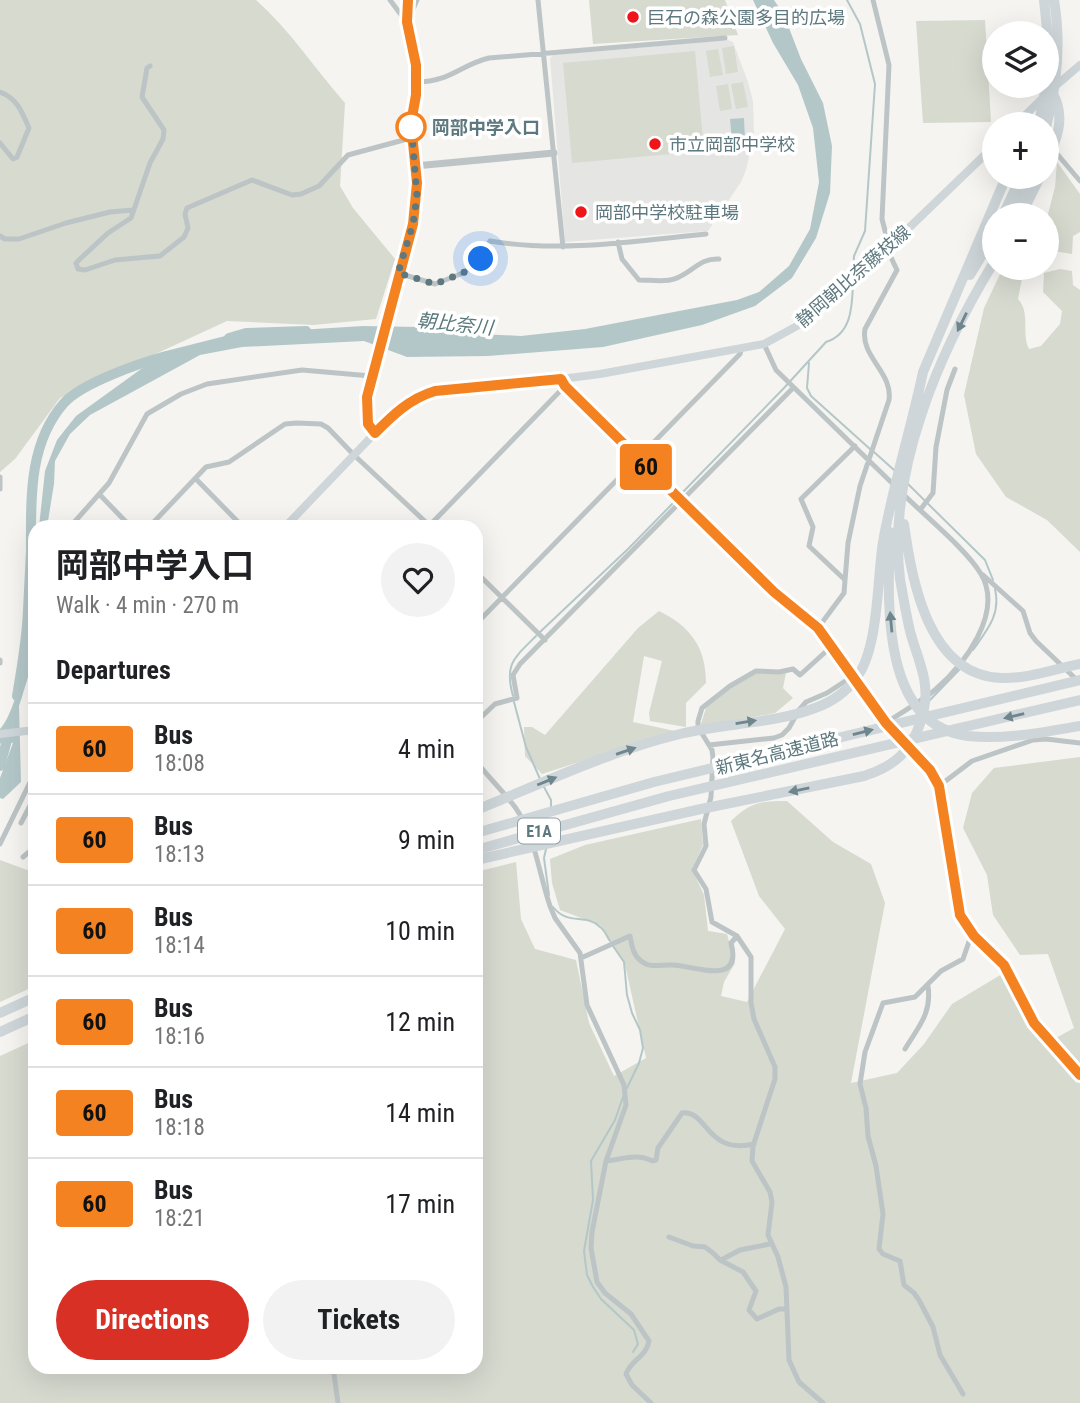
<!DOCTYPE html>
<html lang="en">
<head>
<meta charset="utf-8">
<style>
  body { margin:0; font-family:"Roboto Condensed","Noto Sans JP",sans-serif; background:#f2f2f2; color:#202124; height:100vh; display:flex; flex-direction:column; font-size:26px; white-space:nowrap }
  * { box-sizing:border-box; margin:0 }
  p { font-size:23px; color:#757577 }
  .icon { flex:none; width:38px; height:38px; fill:none; stroke:currentColor; stroke-width:2; stroke-linecap:round; stroke-linejoin:round }
  .map { position:relative; flex:1; overflow:hidden }
  .drawer { position:absolute; left:28px; top:520px; width:455px; height:854px; display:flex; flex-direction:column; background:#fff; border-radius:21px; box-shadow:0 7px 28px #0002 }
  .drawer>* { flex:none }
  .badge { padding:0 14px; border-radius:5px; font-size:24px; line-height:46px }
  .controls { position:absolute; left:982px; top:21px; display:grid; gap:14px }
  .controls a { display:grid; place-items:center; width:77px; height:77px; border-radius:50%; background:#fff; box-shadow:0 7px 28px #0002; font-size:35px }
  .you { position:absolute; width:35px; height:35px; margin:-18px; border:5px solid #fff; border-radius:50%; background:#1a73e8; box-shadow:0 0 0 10px #1a73e833 }
  .map>.badge { position:absolute; translate:-50% -50%; box-shadow:0 0 0 4px #fff }
  h2 { padding:0 28px; font-size:26px; line-height:63px }
  .round { display:grid; place-items:center; flex:none; width:74px; height:74px; border-radius:37px; background:#f2f2f2 }
  .summary { display:flex; align-items:center; justify-content:space-between; height:119px; padding:0 28px }
  h1 { font-size:33px; font-weight:700; line-height:52px }
  .primary-button { display:flex; gap:14px; margin-top:auto; padding:14px 28px }
  .primary-button a { flex:1; height:80px; border-radius:42px; background:#d93025; color:#fff; font-size:28px; font-weight:700; line-height:80px; text-align:center }
  .primary-button a+a { background:#f2f2f2; color:#202124 }
  ul { padding:0; list-style:none }
  li { display:flex; align-items:center; gap:21px; height:91px; padding:0 28px; border-top:2px solid #e0e0e0 }
  li div { flex:1 }
  li b { display:block; font-size:26px }
  li em { font-style:normal }
  li .badge { min-width:77px; font-weight:700; text-align:center }
  .map>svg:first-child { display:block }
</style>
</head>
<body>
<div class="map">
<svg width="1080" height="1403" viewBox="0 0 1080 1403">
  <rect width="100%" height="100%" fill="#f5f4f0"/>
  <path fill="#e5e5e4" d="M728,40L733,42L748,82L753,101L754,135L746,170L741,182L708,231L565,242L550,58L553,55Z"/>
  <path fill="#d6dacf" d="M0,0H256C290,30 315,69 345,103L340,186L353,208L395,259L376,319L314,325L227,321L60,398L15,459L0,472Z
    M589,0H725L738,35L593,44Z
    M985,20L991,122L923,123L916,21Z
    M734,46L738,72L726,74L722,48Z
    M718,49L723,75L710,77L706,51Z
    M695,51L704,151L572,163L563,63Z
    M743,82L748,107L736,109L731,84Z
    M728,84L732,109L720,111L716,86Z
    M1057,162L1080,194V232L1073,236L1072,254L1047,250V218L1055,187Z
    M1003,268H1024L1018,299C1031,313 1021,333 1029,349L1041,346L1060,324L1062,311L1043,292L1044,273L1060,269L1072,271L1073,285L1080,290V552L1047,520L1006,497L976,454L964,395L984,308Z
    M659,611C690,626 706,647 706,683L686,703V727L650,721L649,713L662,661L644,656L633,722L675,731L542,774L525,756L524,727H532L545,735L638,628Z
    M761,671L786,673L783,688L793,698L775,713L700,727L706,708L733,686Z
    M1080,757V1403H0V1056L35,1040V1367H476V872L516,862L521,919L535,949L576,960L589,1023L614,1076L646,1058L625,965L600,925L560,910L552,883L550,859L585,845L701,819L703,845L692,869L704,895L708,931L727,934L735,963L724,982L721,996L747,1002L785,929L759,896L731,821C750,802 761,801 787,801L833,842L871,864L885,903L851,1083L897,1073L924,1044L952,1004L1007,971L1054,1039L1074,1028L1048,954L1020,955L993,915L987,875L963,828L972,793L994,768Z
    M0,860L27,870L35,863V986L0,1002Z"/>
  <path fill="#b4c7c8" d="M753,0H774L784,15L801,59L823,103L832,146L830,193L816,238L792,278L755,306L702,325L603,347L488,356L407,357L364,341L242,347L200,355L90,415L70,434L55,461L54,484L47,527H39L45,471L57,440L76,416L166,351L233,334L363,326L418,327L460,333L521,336L585,329L679,311L737,300L759,292L789,266L810,229L819,182L813,128L798,85L773,43Z
    M744,118L745,140L732,141L730,119Z
    M35,552V655L19,706L21,782L3,799L0,798V778L13,743L3,741L0,744V729C16,714 31,640 34,616C36,595 32,573 35,552Z"/>
  <g fill="none" stroke-linecap="round" stroke-linejoin="round">
    <path stroke="#b4c7c8" stroke-width="2" d="M847,0L860,24L875,84L865,231L854,256L853,275
      M809,363L807,388L811,396L870,449
      M874,452L894,470
      M908,484L985,560L993,580
      M680,495L784,388L826,342C852,334 852,306 853,284
      M540,632L628,549L677,499
      M973,650C987,630 1001,615 995,589
      M513,696C504,664 514,658 536,636
      M930,700L960,669
      M514,702L526,747L540,779
      M544,787L551,800V808
      M546,849L544,858L549,895
      M553,907C568,926 586,913 600,927C605,930 607,937 610,941
      M613,946L624,962L627,995L632,1013L640,1030L643,1048L639,1063L627,1088
      M623,1097L615,1120L591,1161L593,1200L584,1251L587,1275L593,1287L601,1299L634,1330L638,1344L633,1352"/>
    <path stroke="#b4c7c8" stroke-width="10" d="M229,338L246,333L306,331
      M17,696C22,667 27,639 28,610C29,591 30,571 31,551C31,500 28,444 64,403C82,383 140,363 166,356
      M0,766L10,729"/>
    <path stroke="#bdc4c6" stroke-width="5" d="M390,0L405,20
      M538,0L563,247
      M873,0L889,65L882,219L889,246
      M410,16L417,0
      M150,66L147,68L142,97L164,130L163,139L150,163L131,218L108,233L80,259L76,263L78,269L85,270L115,260L160,256L184,237L188,228L185,214L187,208L252,180L292,195L301,194L319,186L348,155L411,138
      M417,82C450,82 460,65 489,58L725,38
      M0,92C17,98 22,112 29,128L17,157L13,159L0,143
      M1058,155L1080,181
      M0,236L5,239H19L66,223L110,212L133,210
      M618,242L622,259L639,280C651,280 668,283 679,277C695,270 700,258 719,259
      M398,273L435,284L463,273L479,261L490,241C561,253 635,241 706,234
      M764,344L776,370L896,487
      M0,477V489
      M196,479L243,527
      M100,495L131,527
      M920,510L933,493L936,447L947,390L955,369
      M84,523L88,527
      M70,527L109,483L147,414L181,394L207,384L302,370L371,376
      M149,527L206,467L229,462L285,424L297,423L321,424L328,428L354,455L431,527
      M428,527L565,386
      M476,572L545,640
      M983,575L1023,611L1030,633L1036,641L1078,681
      M844,579L809,546L813,527L801,499L855,446
      M476,624L740,354L742,347
      M818,628L844,593L848,543L860,486L889,400C893,372 860,357 865,329L897,270L887,249
      M0,660V663
      M476,722L495,704L517,698L513,675L520,664L793,388
      M886,723C902,712 920,702 935,690C964,665 1004,613 981,574C967,550 924,515 903,494
      M709,745L774,738L782,735L789,728L799,710L806,702L827,693L853,676
      M476,761C488,777 503,791 515,807C535,835 539,874 550,906L555,918L580,953L587,1005L624,1085L626,1105L606,1161L592,1232L591,1248L597,1282L605,1293L631,1314L649,1341C646,1357 631,1360 626,1374L632,1385L651,1403
      M939,786L972,761L1033,740L1046,739L1080,743
      M21,823L35,796
      M0,844L35,772
      M23,857L35,847
      M581,958L630,936C632,946 633,955 641,961C651,969 661,964 673,965C695,966 743,987 731,943L737,936
      M905,1049C918,1027 932,1014 928,986
      M606,1161C624,1159 636,1153 653,1161L656,1160L658,1148L682,1113C708,1110 706,1155 754,1144
      M669,1237L693,1246L705,1247L713,1253L720,1260L743,1272L756,1291L749,1310L757,1319L779,1309H787
      M721,1260L740,1250L770,1244
      M333,1367L338,1403
      M963,1394L940,1355L933,1327L919,1300L914,1293L904,1285L900,1261L883,1254L879,1249L883,1214L876,1166L868,1136L866,1108L860,1084L865,1052L883,1003L915,997L941,971L963,959L972,933
      M823,1403L799,1382L789,1360L786,1287L778,1257L768,1235L772,1202L770,1192L752,1161L753,1146L775,1079V1067L754,1019L751,1003V957L737,936L712,922L706,889L694,870L706,846L704,824L711,797L713,758L712,750L698,727V721L702,708L730,686L756,671L779,672L793,669L800,675L832,646"/>
    <path stroke="#bdc4c6" stroke-width="7" d="M415,166L554,153"/>
    <path stroke="#ced6d9" stroke-width="8" d="M1053,88L1080,65
      M1016,124L1044,97
      M561,379L600,374L764,344L797,326L815,314L887,249L994,146
      M285,527L375,433
      M0,734L35,730"/>
    <path stroke="#ced6d9" stroke-width="9" d="M408,0L407,22L416,65V95L411,123L417,183L413,224L367,397L368,424L375,433C393,415 409,399 434,391L561,379L565,386L773,592L818,628L886,723L930,770L939,786L960,915L974,936L1004,966L1034,1023L1080,1075"/>
    <path stroke="#ced6d9" stroke-width="10" d="M1044,0L1048,39L1046,85
      M1039,124L1046,86
      M1046,127C1057,86 1061,42 1054,0
      M1046,163C1057,140 1066,117 1053,94
      M1003,215L1021,177
      M1012,215L1030,177
      M1021,215L1040,177
      M970,275L994,235
      M904,524C912,581 928,675 1001,678C1027,679 1055,669 1080,664
      M890,532C888,597 879,725 968,736C1005,740 1044,732 1080,726
      M476,810C543,783 610,751 680,734C724,723 773,724 815,708C832,702 847,691 857,677C879,647 877,579 883,542C893,485 911,429 923,372L1006,177
      M476,833L654,782L1080,680
      M476,850L669,796L1080,700
      M476,860L701,809L864,776C899,765 916,746 924,709C930,680 917,658 910,631C906,614 903,596 900,579C887,472 939,352 994,262
      M0,1013L35,997
      M0,1032L35,1016"/>
  </g>
  <defs><path id="oneway-solid" d="M-6-.8H1V-3.2L6.5 0L1 3.2V.8H-6Z" transform="scale(1.75)"/></defs>
  <g fill="#6e868c">
    <use href="#oneway-solid" transform="translate(962 322) rotate(116)"/>
    <use href="#oneway-solid" transform="translate(891 622) rotate(-95)"/>
    <use href="#oneway-solid" transform="translate(1014 716) rotate(167)"/>
    <use href="#oneway-solid" transform="translate(746 722) rotate(-9)"/>
    <use href="#oneway-solid" transform="translate(863 732) rotate(-14)"/>
    <use href="#oneway-solid" transform="translate(626 751) rotate(-19)"/>
    <use href="#oneway-solid" transform="translate(547 781) rotate(-22)"/>
    <use href="#oneway-solid" transform="translate(799 790) rotate(169)"/>
  </g>
  <g fill="none" stroke-linecap="round" stroke-linejoin="round">
    <g stroke="#fff" stroke-width="16">
      <path id="line" d="M408,0L407,22L416,65V95L411,123L417,183L413,224L367,397L368,424L375,433C393,415 409,399 435,391L561,379L565,386L774,592L818,628L886,723L930,770L939,786L960,915L974,936L1004,965L1034,1023L1080,1075"/>
    </g>
    <use href="#line" stroke="#f58220" stroke-width="10"/>
    <path stroke="#5d787e" stroke-width="7" stroke-dasharray="0 12.6" d="M411,127V123L417,196L413,224L398,273L435,284L463,273L481,259"/>
  </g>
  <g fill="#f01518" stroke="#fff" stroke-width="2.5">
    <circle cx="633" cy="17" r="7"/>
    <circle cx="655" cy="144" r="7"/>
    <circle cx="581" cy="212" r="7"/>
  </g>
  <circle fill="#fff" stroke="#f58220" stroke-width="3.5" cx="411" cy="127" r="14"/>
  <g text-anchor="middle" dominant-baseline="central" stroke-width="7" stroke-linejoin="round" paint-order="stroke">
    <rect fill="#fff" stroke="#8ea0a5" stroke-width="2" x="518" y="818.5" width="42" height="25" rx="5"/>
    <g font-size="16" font-weight="bold" fill="#5d787e">
      <text x="539" y="831">E1A</text>
    </g>
    <g font-size="18" fill="#5d787e" stroke="#fff" text-anchor="start">
      <text x="647" y="17">巨石の森公園多目的広場</text>
      <text x="669" y="144">市立岡部中学校</text>
      <text x="595" y="212">岡部中学校駐車場</text>
    </g>
    <g font-size="18" font-weight="bold" fill="#5d787e" stroke="#fff" text-anchor="start">
      <text x="432" y="127">岡部中学入口</text>
    </g>
    <g font-size="18" fill="#5d787e" stroke="#fff">
      <text transform="translate(853 276) rotate(-41)">静岡朝比奈藤枝線</text>
      <text transform="translate(777 753) rotate(-14)">新東名高速道路</text>
    </g>
    <g font-size="19" font-style="italic" fill="#58797b" stroke="#fff">
      <text transform="translate(455 324) rotate(6)">朝比奈川</text>
    </g>
  </g>
</svg>
<div class="controls">
<a><svg class="icon" aria-label="layers" viewBox="0 0 24 24"><path d="M12 4l9 5-9 5-9-5zM3 14l9 5 9-5"/></svg></a>
<a>+</a>
<a>−</a>
</div>
<div class="you" style="left:481px;top:259px"></div>
<b class="badge" style="left:646px;top:467px;background:#f58220;color:#111">60</b>
<section class="drawer">
<div class="summary"><div><h1>岡部中学入口</h1><p>Walk · 4 min · 270 m</p></div><a class="round"><svg class="icon" aria-label="heart" viewBox="0 0 24 24"><path d="M12 20l-8-8c-3-5 5-10 8-4 3-6 11-1 8 4z"/></svg></a></div>
<h2>Departures</h2>
<ul>
<li><span class="badge" style="background:#f58220;color:#111">60</span><div><b>Bus</b><p>18:08</p></div><em>4 min</em></li>
<li><span class="badge" style="background:#f58220;color:#111">60</span><div><b>Bus</b><p>18:13</p></div><em>9 min</em></li>
<li><span class="badge" style="background:#f58220;color:#111">60</span><div><b>Bus</b><p>18:14</p></div><em>10 min</em></li>
<li><span class="badge" style="background:#f58220;color:#111">60</span><div><b>Bus</b><p>18:16</p></div><em>12 min</em></li>
<li><span class="badge" style="background:#f58220;color:#111">60</span><div><b>Bus</b><p>18:18</p></div><em>14 min</em></li>
<li><span class="badge" style="background:#f58220;color:#111">60</span><div><b>Bus</b><p>18:21</p></div><em>17 min</em></li>
</ul>
<div class="primary-button"><a>Directions</a><a>Tickets</a></div>
</section>
</div>
</body>
</html>
